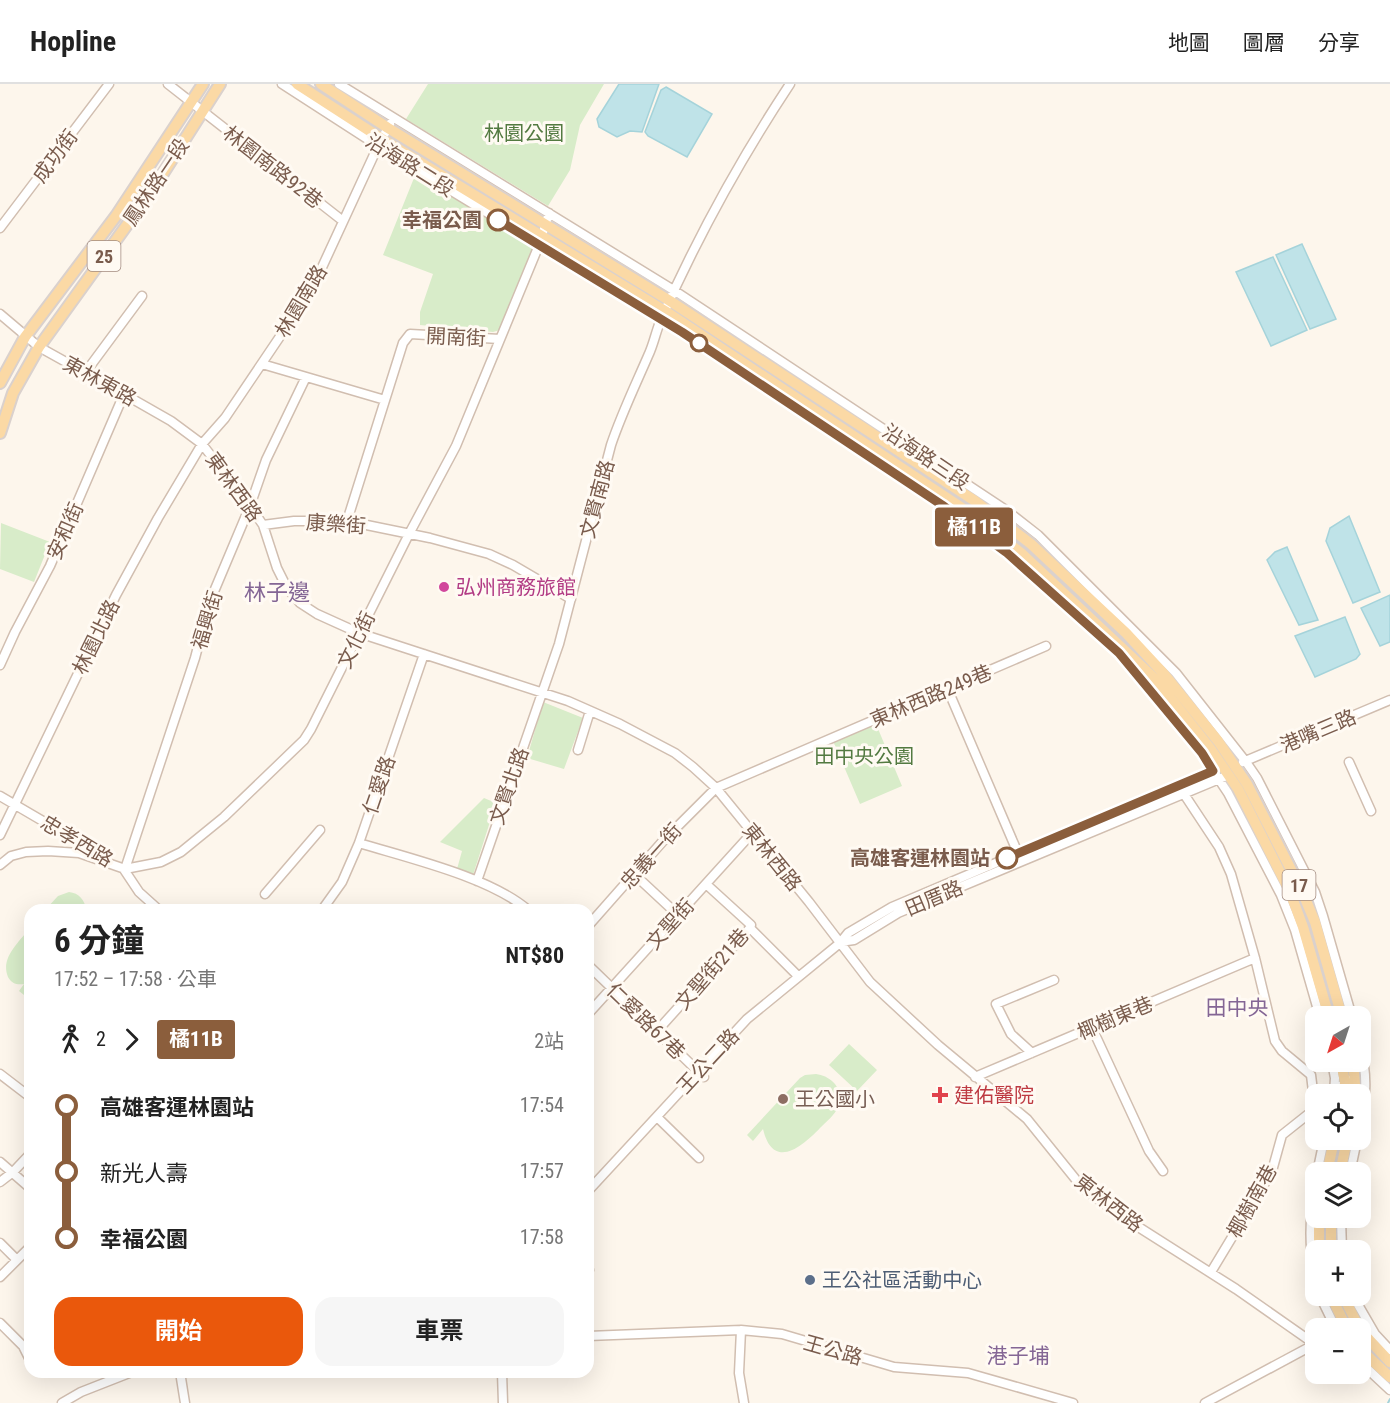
<!DOCTYPE html>
<html lang="zh-TW">
<head>
<meta charset="utf-8">
<style>
  body { margin:0; font-family:"Roboto Condensed","Noto Sans TC",sans-serif; background:#f6f6f6; color:#222; height:100vh; display:flex; flex-direction:column; font-size:22px; white-space:nowrap }
  * { box-sizing:border-box; margin:0 }
  p { font-size:20px; color:#767676 }
  .icon { flex:none; width:33px; height:33px; fill:none; stroke:currentColor; stroke-width:2; stroke-linecap:round; stroke-linejoin:round }
  .map { position:relative; flex:1; overflow:hidden }
  .panel { position:absolute; left:24px; top:820px; width:570px; height:474px; display:flex; flex-direction:column; background:#fff; border-radius:18px; box-shadow:0 6px 24px #0002 }
  .panel>* { flex:none }
  .badge { padding:0 12px; border-radius:4px; font-size:21px; line-height:39px }
  .needle { width:39px; rotate:219deg }
  .buttons { position:absolute; left:1305px; top:922px; display:grid; gap:12px }
  .buttons a { display:grid; place-items:center; width:66px; height:66px; border-radius:12px; background:#fff; box-shadow:0 6px 24px #0002; font-size:30px }
  .map>.badge { position:absolute; translate:-50% -50%; box-shadow:0 0 0 3px #fff }
  .legs { display:flex; align-items:center; gap:9px; height:66px; padding:0 30px; font-size:20px }
  .legs p { margin-inline-start:auto }
  .overview { display:flex; align-items:center; justify-content:space-between; height:102px; padding:0 30px }
  h1 { font-size:33px; font-weight:700; line-height:45px }
  .primary-button { display:flex; gap:12px; margin-top:auto; padding:12px 30px }
  .primary-button a { flex:1; height:69px; border-radius:18px; background:#ea580c; color:#fff; font-size:24px; font-weight:700; line-height:69px; text-align:center }
  .primary-button a+a { background:#f6f6f6; color:#222 }
  ul { padding:0 30px; list-style:none }
  li { display:flex; align-items:center; gap:21px; height:66px; font-size:22px }
  li i { display:grid; place-items:center; width:9px; height:100%; margin:0 8px; background:currentColor }
  li i::after { content:''; width:15px; height:15px; margin:-8px; border:4px solid; border-radius:50%; background:#fff }
  li p { margin-inline-start:auto }
  li:first-child i { background:linear-gradient(#0000 50%,currentColor 0) }
  li:last-child i { background:linear-gradient(currentColor 50%,#0000 0) }
  header { display:flex; align-items:center; gap:36px; box-sizing:border-box; height:84px; padding:0 30px; background:#fff; border-bottom:2px solid #e0e0e0 }
  header strong { font-size:28px }
  nav { display:flex; gap:33px; margin-inline-start:auto; font-size:21px }
  .map>svg:first-child { display:block }
</style>
</head>
<body>
<header>
<strong>Hopline</strong>
<nav><a>地圖</a><a>圖層</a><a>分享</a></nav>
</header>
<div class="map">
<svg width="1390" height="1319" viewBox="0 0 1390 1319">
  <rect width="100%" height="100%" fill="#fdf6ec"/>
  <path fill="#d8ecc9" d="M428,0H604L580,41L570,86L548,122L406,35Z
    M416,89L531,159L534,165L500,246L493,248L420,241V228L433,190L383,171Z
    M1,439L50,458L34,498L0,485Z
    M543,618L583,634L564,685L527,674Z
    M876,640L902,702L860,720L833,657Z
    M484,714L496,719L473,791L457,785L462,767L440,758Z
    M69,808C79,809 85,816 86,826H45L58,812Z
    M30,844V905L24,911L19,907L24,900C17,901 12,900 8,893C0,874 19,858 30,844Z
    M849,960L877,986L857,1007L829,981Z
    M816,990C832,992 845,1006 838,1023C835,1031 826,1038 820,1044C802,1063 773,1087 763,1045L753,1057L747,1051L800,994L805,991Z"/>
  <path fill="#bfe3e8" stroke="#a5d3da" stroke-width="1.5" d="M619,0H659L642,48L630,47L617,53L599,43L597,35Z
    M666,3L712,30L687,73L648,52L645,48L661,6Z
    M1302,160L1336,235L1310,245L1276,171Z
    M1273,173L1307,246L1271,262L1236,188Z
    M1349,432L1380,508L1353,519L1326,457L1330,444Z
    M1287,463L1318,536L1299,541L1267,476L1275,468Z
    M1390,511V558L1380,562L1361,524Z
    M1345,533L1360,570L1356,575L1315,593L1295,552Z"/>
  <g fill="none" stroke-linecap="round" stroke-linejoin="round">
    <path stroke="#a5d3da" stroke-width="2" d="M1388,1319L1390,1315"/>
    <g stroke="#d1beb0" stroke-width="11">
      <path id="minor" d="M168,0L343,137
        M282,0L378,62L683,248L773,308L973,443L1006,468L1075,530L1119,569L1202,670L1228,709L1281,811L1295,846L1320,933
        M339,0L675,207L1006,426L1038,451L1176,589L1246,678L1257,694L1315,808L1323,832L1352,933
        M0,144L109,0
        M0,230L39,263L136,317L171,337L202,360L250,422L263,441L277,484L287,504L300,519L317,530L359,549L568,617L620,640L675,669L693,683L716,704L809,818L870,898L938,961L1027,1035L1077,1097L1088,1108L1129,1137L1236,1205L1316,1261
        M262,280L385,316
        M85,289L142,212
        M347,437L403,259L410,250L500,255
        M263,441L294,437H347L430,454L489,470L513,481L571,515
        M0,581L15,548L50,482L124,310
        M948,606L1020,774
        M578,666L590,627
        M1243,678L1390,616
        M1349,678L1371,727
        M1182,707L1219,763L1231,790L1255,874L1275,957L1282,967L1311,991L1315,1024
        M0,712L106,774
        M0,751L116,511L158,434L202,360L225,334L312,205L378,62L390,40
        M359,759C408,774 490,793 528,826
        M0,781L11,772L26,768L48,767L79,769L125,785L161,778L181,768L224,733L304,656L311,645L409,450L456,362L539,161L549,129
        M123,784L139,808L159,826
        M125,785L195,574L210,517L250,422L266,376L306,293
        M635,791L678,831
        M477,797L559,560L611,361C621,331 635,302 648,272C654,260 656,246 662,233C698,152 741,74 790,0
        M265,810L320,746
        M322,826L342,798L359,759L424,570
        M588,842L663,757L716,704L1046,562
        M750,844L798,892
        M840,858L854,856L898,829L1224,693
        M588,881L704,993
        M588,930L752,749
        M1092,944L1149,1067L1163,1087
        M657,947L750,844L751,841L706,800
        M1360,964C1368,990 1366,1015 1360,1042
        M1032,969L1011,950L996,920L1054,896
        M1332,978L1335,994L1334,1010
        M0,990L30,1013
        M975,993L1255,874
        M1330,1011L1348,996
        M657,1033L699,1074
        M0,1078L30,1104
        M1317,1089L1324,1056
        M1350,1089L1357,1056
        M0,1098L13,1088L30,1070
        M1316,1099C1309,1132 1308,1163 1316,1196
        M588,1107L747,935L840,859L848,849L892,823L1217,685
        M1341,1134L1342,1167
        M0,1159L17,1176
        M588,1185L589,1186
        M1211,1188L1272,1087L1282,1051L1316,1024
        M0,1193L30,1163
        M1320,1212L1336,1245
        M1353,1212L1375,1250L1390,1266
        M0,1239L23,1262L30,1276
        M741,1246L739,1289L744,1319
        M588,1252L741,1246L782,1250L894,1283L968,1289L1073,1319
        M1360,1278L1390,1306
        M180,1288L185,1319
        M502,1288L503,1319
        M62,1319L81,1308L132,1288
        M1205,1319L1315,1260"/>
    </g>
    <g stroke="#dad1cd" stroke-width="14">
      <path id="major" d="M297,0L382,55L665,227L968,428L1021,469L1157,597L1210,664L1238,705L1290,808L1303,843L1329,933
        M321,0L388,44L670,217L975,417L1031,460L1126,549L1164,590L1218,657L1247,700L1302,807L1315,838L1342,933
        M0,299L25,253L116,132L203,0
        M0,349L13,309L39,263L155,102L220,0
        M1341,978L1345,998L1344,1011
        M1353,978L1356,1011
        M1327,1089L1334,1056
        M1340,1089L1347,1056
        M1319,1134V1167
        M1331,1167V1134
        M1331,1212L1347,1245
        M1343,1212L1360,1245
        M1360,1246L1390,1278
        M1360,1265L1390,1293"/>
    </g>
    <use href="#minor" stroke="#fff" stroke-width="8"/>
    <use href="#major" stroke="#fbd9a5" stroke-width="10"/>
  </g>
  <g fill="none" stroke-linecap="round" stroke-linejoin="round">
    <g stroke="#fff" stroke-width="14">
      <path id="line-1" d="M498,136L682,248L942,421L1006,468L1119,569L1202,669L1213,687L1007,774"/>
    </g>
    <use href="#line-1" stroke="#8b5e3c" stroke-width="9"/>
  </g>
  <g fill="#fff" stroke="#8b5e3c" stroke-width="3">
    <circle cx="498" cy="136" r="10"/>
    <circle cx="699" cy="259" r="8"/>
    <circle cx="1007" cy="774" r="10"/>
  </g>
  <circle fill="#d1479c" stroke="#fffaf3" stroke-width="2" cx="444" cy="503" r="6"/>
  <path fill="#e0444e" stroke="#fffaf3" stroke-width="2" d="M937 1002h6v6h6v6h-6v6h-6v-6h-6v-6h6z"/>
  <circle fill="#8d6e63" stroke="#fffaf3" stroke-width="2" cx="783" cy="1015" r="6"/>
  <circle fill="#5c6f8a" stroke="#fffaf3" stroke-width="2" cx="810" cy="1196" r="6"/>
  <g text-anchor="middle" dominant-baseline="central" stroke-width="6" stroke-linejoin="round" paint-order="stroke">
    <g fill="#fffaf3" stroke="#a28b7f" stroke-width="1.5">
      <rect x="87.5" y="157" width="33" height="30" rx="4.5"/>
      <rect x="1282.5" y="786" width="33" height="30" rx="4.5"/>
    </g>
    <g font-size="18" font-weight="bold" fill="#7a5c4d">
      <text x="104" y="172">25</text>
      <text x="1299" y="801">17</text>
    </g>
    <g font-size="20" fill="#537a41" stroke="#fffaf3">
      <text x="524" y="49">林園公園</text>
      <text x="864" y="672">田中央公園</text>
    </g>
    <g font-size="20" fill="#7a5c4d" stroke="#fffaf3">
      <text transform="translate(55 72) rotate(-53)">成功街</text>
      <text transform="translate(410 81) rotate(32)">沿海路二段</text>
      <text transform="translate(273 83) rotate(38)">林園南路92巷</text>
      <text transform="translate(156 98) rotate(-56)">鳳林路一段</text>
      <text transform="translate(301 217) rotate(-59)">林園南路</text>
      <text transform="translate(456 253) rotate(3)">開南街</text>
      <text transform="translate(100 297) rotate(29)">東林東路</text>
      <text transform="translate(926 373) rotate(34)">沿海路三段</text>
      <text transform="translate(234 403) rotate(54)">東林西路</text>
      <text transform="translate(597 415) rotate(-75)">文賢南路</text>
      <text transform="translate(336 440) rotate(4)">康樂街</text>
      <text transform="translate(65 447) rotate(-66)">安和街</text>
      <text transform="translate(207 536) rotate(-73)">福興街</text>
      <text transform="translate(96 553) rotate(-64)">林園北路</text>
      <text transform="translate(356 556) rotate(-64)">文化街</text>
      <text transform="translate(931 612) rotate(-23)">東林西路249巷</text>
      <text transform="translate(1318 647) rotate(-23)">港嘴三路</text>
      <text transform="translate(379 701) rotate(-71)">仁愛路</text>
      <text transform="translate(509 702) rotate(-71)">文賢北路</text>
      <text transform="translate(77 757) rotate(31)">忠孝西路</text>
      <text transform="translate(651 772) rotate(-48)">忠義一街</text>
      <text transform="translate(772 773) rotate(51)">東林西路</text>
      <text transform="translate(934 814) rotate(-23)">田厝路</text>
      <text transform="translate(670 840) rotate(-48)">文聖街</text>
      <text transform="translate(712 885) rotate(-49)">文聖街21巷</text>
      <text transform="translate(1115 934) rotate(-23)">椰樹東巷</text>
      <text transform="translate(646 937) rotate(44)">仁愛路67巷</text>
      <text transform="translate(708 977) rotate(-47)">王公二路</text>
      <text transform="translate(1252 1117) rotate(-61)">椰樹南巷</text>
      <text transform="translate(1109 1119) rotate(38)">東林西路</text>
      <text transform="translate(833 1266) rotate(16)">王公路</text>
    </g>
    <g font-size="20" font-weight="bold" fill="#7a5c4d" stroke="#fffaf3" text-anchor="end">
      <text x="482" y="136">幸福公園</text>
      <text x="990" y="774">高雄客運林園站</text>
    </g>
    <g font-size="20" fill="#b23c85" stroke="#fffaf3" text-anchor="start">
      <text x="456" y="503">弘州商務旅館</text>
    </g>
    <g font-size="20" fill="#be3a42" stroke="#fffaf3" text-anchor="start">
      <text x="954" y="1011">建佑醫院</text>
    </g>
    <g font-size="20" fill="#785e54" stroke="#fffaf3" text-anchor="start">
      <text x="795" y="1015">王公國小</text>
    </g>
    <g font-size="20" fill="#4e5e75" stroke="#fffaf3" text-anchor="start">
      <text x="822" y="1196">王公社區活動中心</text>
    </g>
    <g font-size="21" fill="#846695" stroke="#fffaf3">
      <text x="1237" y="924">田中央</text>
      <text x="1018" y="1272">港子埔</text>
    </g>
    <g font-size="22" fill="#846695" stroke="#fffaf3">
      <text x="277" y="508">林子邊</text>
    </g>
  </g>
</svg>
<div class="buttons">
<a><svg class="needle" viewBox="-14 -14 28 28"><path d="M0-13l5 13h-10z" fill="#e53935"/><path d="M0 13l5-13h-10z" fill="#767676"/></svg></a>
<a><svg class="icon" aria-label="locate" viewBox="0 0 24 24"><circle cx="12" cy="12" r="6"/><path d="M12 2v4M12 18v4M2 12h4M18 12h4"/></svg></a>
<a><svg class="icon" aria-label="layers" viewBox="0 0 24 24"><path d="M12 4l9 5-9 5-9-5zM3 14l9 5 9-5"/></svg></a>
<a>+</a>
<a>−</a>
</div>
<b class="badge" style="left:974px;top:443px;background:#8b5e3c;color:#fff">橘11B</b>
<section class="panel">
<div class="overview"><div><h1>6 分鐘</h1><p>17:52 – 17:58 · 公車</p></div><b>NT$80</b></div>
<div class="legs"><svg class="icon" aria-label="walk" viewBox="0 0 24 24"><circle cx="13" cy="4" r="2"/><path d="M13 8l-2 6 4 7M11 14l-3 7M7 12l3-4h3l4 4"/></svg>2<svg class="icon" aria-label="forward" viewBox="0 0 24 24"><path d="M9 5l7 7-7 7"/></svg><b class="badge" style="background:#8b5e3c;color:#fff">橘11B</b><p>2站</p></div>
<ul>
<li><i style="color:#8b5e3c"></i><b>高雄客運林園站</b><p>17:54</p></li>
<li><i style="color:#8b5e3c"></i><span>新光人壽</span><p>17:57</p></li>
<li><i style="color:#8b5e3c"></i><b>幸福公園</b><p>17:58</p></li>
</ul>
<div class="primary-button"><a>開始</a><a>車票</a></div>
</section>
</div>
</body>
</html>
